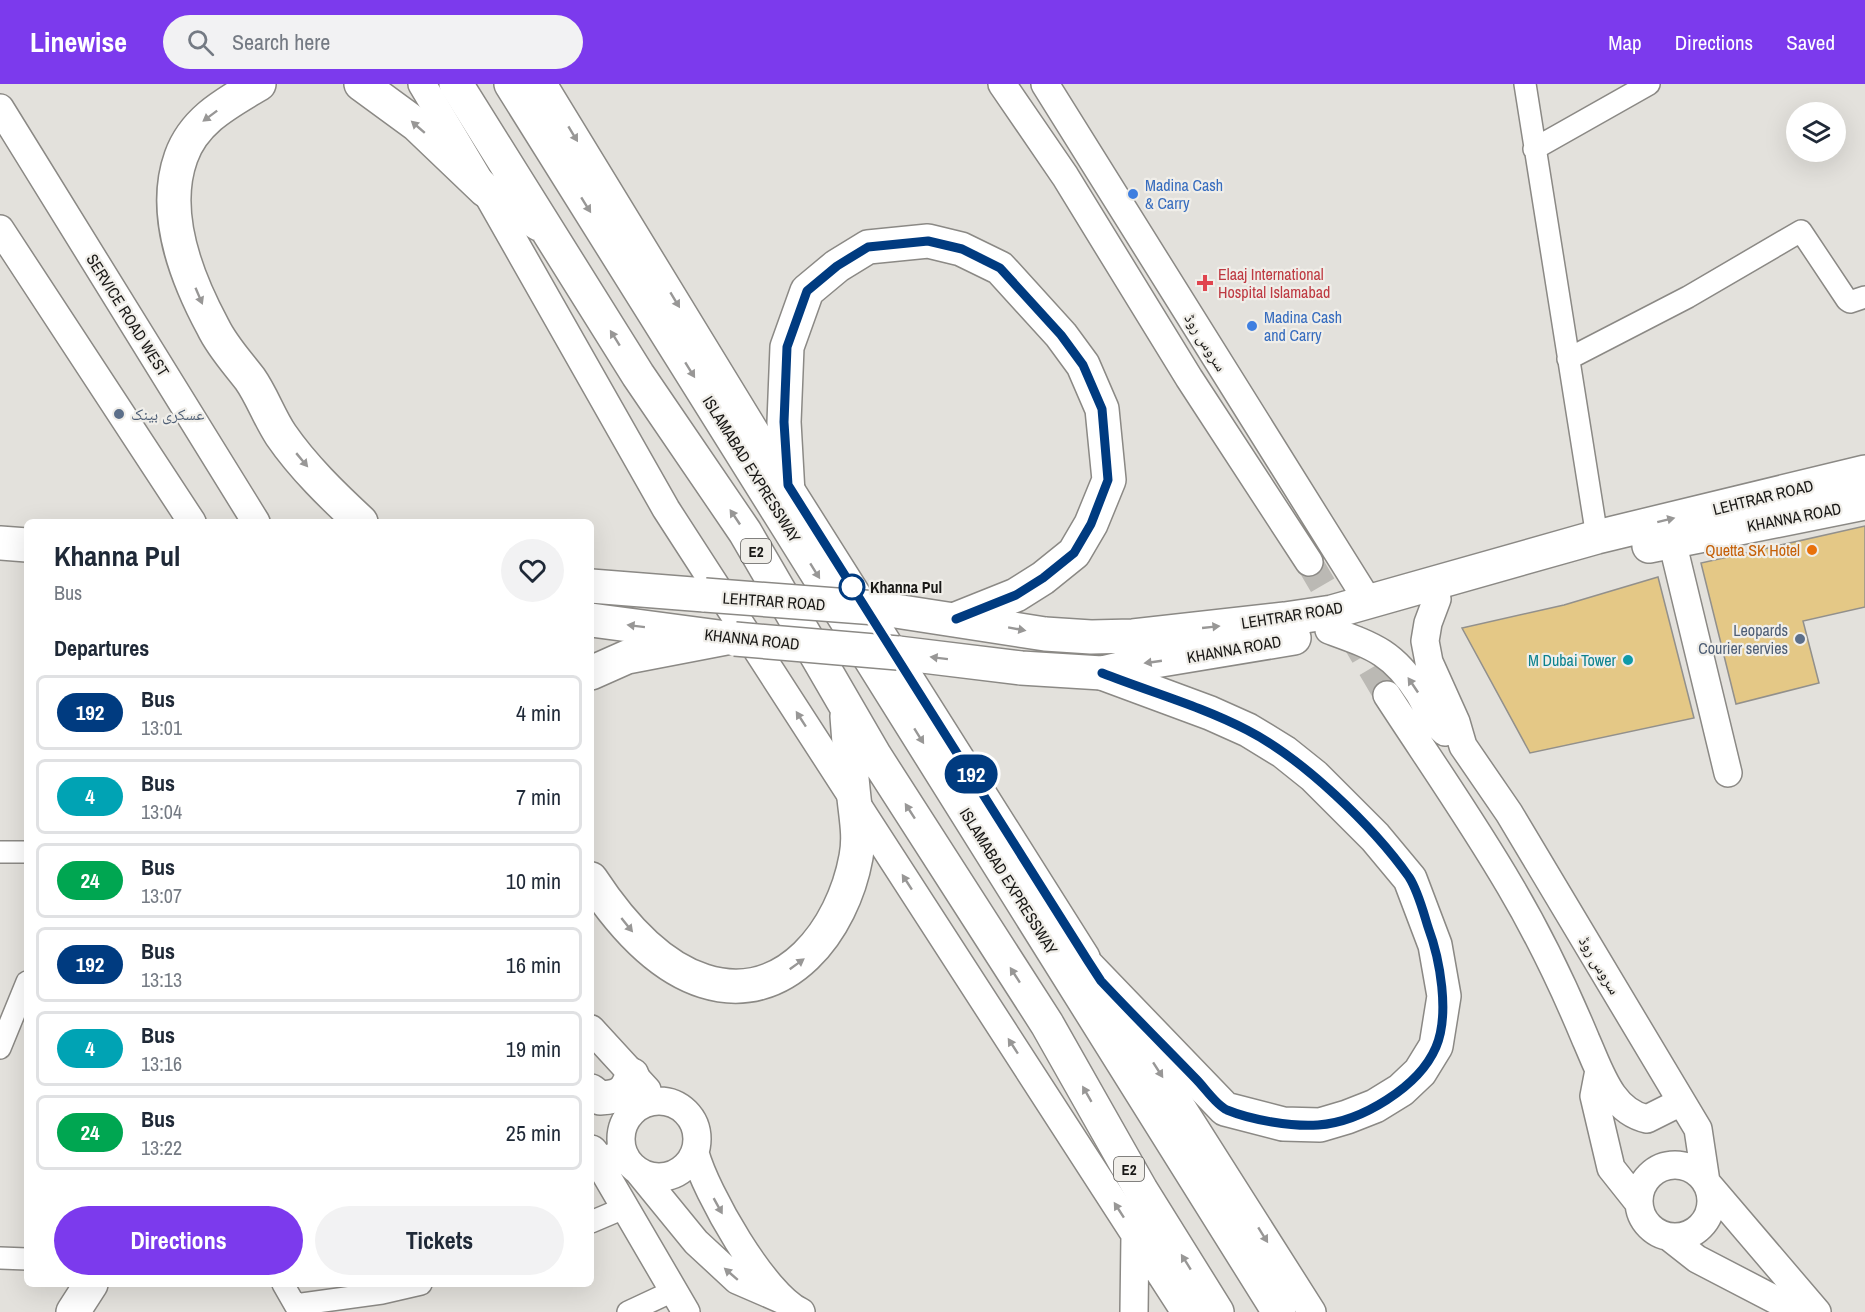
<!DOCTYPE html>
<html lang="en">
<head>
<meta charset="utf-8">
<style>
  body { margin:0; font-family:"Archivo Narrow","Noto Naskh Arabic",sans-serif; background:#f2f2f3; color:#1f2937; height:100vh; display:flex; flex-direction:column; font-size:22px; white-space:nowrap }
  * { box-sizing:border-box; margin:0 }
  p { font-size:20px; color:#747a83 }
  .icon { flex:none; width:33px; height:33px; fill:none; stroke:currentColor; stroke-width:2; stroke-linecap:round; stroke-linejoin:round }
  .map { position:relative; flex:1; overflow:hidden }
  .drawer { position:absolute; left:24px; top:435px; width:570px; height:768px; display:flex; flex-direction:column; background:#fff; border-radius:9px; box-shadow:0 6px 24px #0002 }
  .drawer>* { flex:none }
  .badge { padding:0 12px; border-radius:20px; font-size:21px; line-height:39px }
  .controls { position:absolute; left:1786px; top:18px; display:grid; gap:12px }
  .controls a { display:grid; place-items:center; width:60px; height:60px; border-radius:50%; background:#fff; box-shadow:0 6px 24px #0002; font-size:30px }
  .map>.badge { position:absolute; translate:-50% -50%; box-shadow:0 0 0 3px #fff }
  h2 { padding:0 30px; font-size:22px; line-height:54px }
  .round { display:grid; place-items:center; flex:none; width:63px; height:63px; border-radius:32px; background:#f2f2f3 }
  .overview { display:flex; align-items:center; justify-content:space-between; height:102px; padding:0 30px }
  h1 { font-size:28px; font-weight:700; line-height:45px }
  .cta { display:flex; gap:12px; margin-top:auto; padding:12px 30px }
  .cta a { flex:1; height:69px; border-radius:36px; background:#7c3aed; color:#fff; font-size:24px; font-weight:700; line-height:69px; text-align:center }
  .cta a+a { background:#f2f2f3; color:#1f2937 }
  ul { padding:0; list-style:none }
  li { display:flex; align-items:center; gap:18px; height:75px; margin:0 12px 9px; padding:0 18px; border:3px solid #e0e1e3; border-radius:9px }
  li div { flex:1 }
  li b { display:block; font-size:22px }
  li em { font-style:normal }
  li .badge { min-width:66px; font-weight:700; text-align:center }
  header { display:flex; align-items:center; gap:36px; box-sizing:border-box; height:84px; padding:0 30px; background:#7c3aed; color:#fff }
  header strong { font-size:28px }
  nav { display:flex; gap:33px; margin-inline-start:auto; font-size:21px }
  .search { width:420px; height:54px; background:#f2f2f3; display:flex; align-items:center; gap:15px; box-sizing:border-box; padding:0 21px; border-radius:33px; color:#747a83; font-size:22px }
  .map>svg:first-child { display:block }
</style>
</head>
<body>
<header>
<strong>Linewise</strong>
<div class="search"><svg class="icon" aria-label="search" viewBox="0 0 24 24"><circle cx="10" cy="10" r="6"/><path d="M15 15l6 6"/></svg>Search here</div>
<nav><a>Map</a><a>Directions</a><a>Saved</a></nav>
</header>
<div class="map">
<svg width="1865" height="1228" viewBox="0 0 1865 1228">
  <rect width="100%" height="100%" fill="#e3e1dc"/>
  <path fill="#e4c886" stroke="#92908c" stroke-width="1.5" d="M1865,442V523L1803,537L1819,599L1736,620L1701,479Z
    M1658,493L1694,634L1530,669L1462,544L1564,521Z"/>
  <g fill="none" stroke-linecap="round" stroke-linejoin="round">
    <path stroke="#bbb9b4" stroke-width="27" stroke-dasharray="27 14" stroke-linecap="butt" d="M1309,478L1387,611"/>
    <g stroke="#8b8985" stroke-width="24">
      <path id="minor" d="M1525,0L1597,453
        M1534,65L1649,0
        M1568,275L1688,213L1801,147L1847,216L1850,218L1865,213
        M0,768H27
        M0,964L27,898
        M591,1138L624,1124
        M0,1174L27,1175
        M283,1200L295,1221L382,1209L421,1200
        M628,1228L673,1207"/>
    </g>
    <g stroke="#8b8985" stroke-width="30">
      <path id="tertiary" d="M422,0L485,106L666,425L1185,1228
        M543,0L788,401L1086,873
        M1002,0L1065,92L1189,294L1309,478
        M1045,0L1368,517
        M0,24L256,438
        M0,145L192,438
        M1672,457L1728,689
        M1437,515L1428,539L1425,557L1429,578L1456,638L1463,662L1509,729L1698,1045L1706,1098L1817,1228
        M1329,546C1373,562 1393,568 1419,609C1426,621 1434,639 1445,648
        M1387,611C1428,674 1472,737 1510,802C1539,851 1564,903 1586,956C1600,987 1611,1027 1647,1035L1681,1018
        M1126,935L1312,1228
        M591,945L647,1006
        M1599,986L1594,1012L1611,1084L1638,1118
        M621 1055a38 38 0 1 1 76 0a38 38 0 1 1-76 0Z
        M695,1069C706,1109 763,1210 801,1228
        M619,1070L599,1079L686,1228
        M1639 1117a36 36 0 1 1 72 0a36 36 0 1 1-72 0Z
        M638,1087L696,1158L737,1196L783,1216
        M1669,1153L1697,1175L1799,1228
        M1134,1228L1135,1151"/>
    </g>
    <g stroke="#8b8985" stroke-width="36">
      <path id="primary" d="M0,459L27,461
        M1649,462L1865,419
        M591,502L705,511
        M876,524L1045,550L1091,553L1133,552L1285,535L1332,528L1597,453L1865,388
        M591,536L719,553
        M898,569L1021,584L1102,589L1149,578L1294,554
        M591,1007L600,1014C619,1013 626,1010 632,991
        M591,1068L599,1079
        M73,1228L91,1200"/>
    </g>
    <g stroke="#8b8985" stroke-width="36">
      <path id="trunk" d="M259,0C227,19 194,36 181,73C161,129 186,193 213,243C222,262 237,278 250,295C262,312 269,333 281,351C303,383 333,412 361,438
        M361,0L417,41L485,106L539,140
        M456,0L638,291L745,448L875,672L1047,940L1141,1106L1217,1228
        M511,0L1279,1228
        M790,445L784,338L787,263L807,207L837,182L868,163L928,157L961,165L1000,184L1061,251L1083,281L1102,325L1109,396L1091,440L1074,469L1043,494L1016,511L956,535
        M591,589L627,573L726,554
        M591,795C618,836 656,882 704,897C786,923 843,845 856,773C860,753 856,734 854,714C851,687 849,659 847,632
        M1065,859L1225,1025L1283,1040L1320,1041L1347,1033L1375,1022L1401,1006L1420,988L1436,962L1444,912L1435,861L1410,795L1375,753L1314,692L1284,668L1248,646L1210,629L1102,589"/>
    </g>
    <use href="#minor" stroke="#fff" stroke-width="21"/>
    <use href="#tertiary" stroke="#fff" stroke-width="27"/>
    <use href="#primary" stroke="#fff" stroke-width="33"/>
    <use href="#trunk" stroke="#fff" stroke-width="33"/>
    <g stroke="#8b8985" stroke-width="36" stroke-linecap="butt">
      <path id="primary-bridge" d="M705,511L876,524
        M735,555L898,569"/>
    </g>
    <use href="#primary-bridge" stroke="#fff" stroke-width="33"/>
  </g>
  <defs><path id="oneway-solid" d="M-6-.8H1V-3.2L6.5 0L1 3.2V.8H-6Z" transform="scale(1.5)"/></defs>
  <g fill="#989796">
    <use href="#oneway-solid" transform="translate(210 32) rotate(143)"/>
    <use href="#oneway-solid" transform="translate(418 43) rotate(-139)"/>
    <use href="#oneway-solid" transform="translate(573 50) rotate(59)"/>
    <use href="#oneway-solid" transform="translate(586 121) rotate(58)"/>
    <use href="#oneway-solid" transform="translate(199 212) rotate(67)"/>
    <use href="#oneway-solid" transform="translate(675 216) rotate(59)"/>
    <use href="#oneway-solid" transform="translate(615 254) rotate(-122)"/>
    <use href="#oneway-solid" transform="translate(690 286) rotate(58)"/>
    <use href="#oneway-solid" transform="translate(302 376) rotate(50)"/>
    <use href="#oneway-solid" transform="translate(735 433) rotate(-124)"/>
    <use href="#oneway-solid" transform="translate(1666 436) rotate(-14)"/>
    <use href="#oneway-solid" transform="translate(815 487) rotate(58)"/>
    <use href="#oneway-solid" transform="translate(636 542) rotate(-173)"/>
    <use href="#oneway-solid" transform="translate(1211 543) rotate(-6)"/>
    <use href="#oneway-solid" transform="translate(1017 545) rotate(10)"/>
    <use href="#oneway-solid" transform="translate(939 574) rotate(-173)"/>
    <use href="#oneway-solid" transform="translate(1153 578) rotate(172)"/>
    <use href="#oneway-solid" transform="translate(1413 601) rotate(-124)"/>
    <use href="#oneway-solid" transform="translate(801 635) rotate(-123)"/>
    <use href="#oneway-solid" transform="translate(919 652) rotate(58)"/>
    <use href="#oneway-solid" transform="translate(910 727) rotate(-123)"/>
    <use href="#oneway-solid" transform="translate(907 798) rotate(-123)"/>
    <use href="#oneway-solid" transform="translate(627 841) rotate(51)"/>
    <use href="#oneway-solid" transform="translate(797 880) rotate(-36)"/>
    <use href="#oneway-solid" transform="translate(1015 891) rotate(-123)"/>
    <use href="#oneway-solid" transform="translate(1013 962) rotate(-123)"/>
    <use href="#oneway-solid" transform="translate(1158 986) rotate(57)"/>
    <use href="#oneway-solid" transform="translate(1087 1010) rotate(-120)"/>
    <use href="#oneway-solid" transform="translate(718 1122) rotate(61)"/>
    <use href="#oneway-solid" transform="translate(1119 1126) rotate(-123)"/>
    <use href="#oneway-solid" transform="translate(1263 1151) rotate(58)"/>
    <use href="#oneway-solid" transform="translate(1186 1178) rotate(-122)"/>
    <use href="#oneway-solid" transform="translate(731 1190) rotate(-139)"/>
  </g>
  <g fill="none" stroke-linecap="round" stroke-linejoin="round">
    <g stroke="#fff" stroke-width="14">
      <path id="line" d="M956,535L1016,511L1043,494L1074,469L1091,440L1108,396L1102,325L1083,281L1061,251L1000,184L962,165L928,157L868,163L837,182L807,207L787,263L784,338L788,401L1088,877L1101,897C1132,930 1164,962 1196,995C1205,1004 1216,1021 1227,1026C1251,1036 1293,1043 1318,1041C1361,1038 1419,1003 1436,963C1450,930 1440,875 1428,843C1423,827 1418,807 1409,793C1373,742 1302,674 1247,646C1201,622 1150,608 1102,589"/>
    </g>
    <use href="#line" stroke="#003b80" stroke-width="9"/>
  </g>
  <g fill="#3f7fe0" stroke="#f0eee9" stroke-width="2">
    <circle cx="1133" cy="110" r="6"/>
    <circle cx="1252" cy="242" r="6"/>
  </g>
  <path fill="#e0444e" stroke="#f0eee9" stroke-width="2" d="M1202 190h6v6h6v6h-6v6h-6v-6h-6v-6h6z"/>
  <g fill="#5c6f8a" stroke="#f0eee9" stroke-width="2">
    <circle cx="119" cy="330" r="6"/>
    <circle cx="1800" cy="555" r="6"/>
  </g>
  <circle fill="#e8710a" stroke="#f0eee9" stroke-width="2" cx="1812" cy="466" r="6"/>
  <circle fill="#fff" stroke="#003b80" stroke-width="3" cx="852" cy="503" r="12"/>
  <circle fill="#0f9aa8" stroke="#f0eee9" stroke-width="2" cx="1628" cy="576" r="6"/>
  <g text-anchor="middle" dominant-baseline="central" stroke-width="4.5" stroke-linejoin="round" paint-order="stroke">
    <g fill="#f0eee9" stroke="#5a5855" stroke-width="1.5">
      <rect x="741" y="455" width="30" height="24" rx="4.5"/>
      <rect x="1114" y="1073" width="30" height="24" rx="4.5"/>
    </g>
    <g font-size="15" font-weight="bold" fill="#191816">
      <text x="756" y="467">E2</text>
      <text x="1129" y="1085">E2</text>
    </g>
    <g font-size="16" fill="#366cbe" stroke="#f0eee9" text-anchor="start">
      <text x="1145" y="101">Madina Cash<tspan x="1145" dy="18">&amp; Carry</tspan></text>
      <text x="1264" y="233">Madina Cash<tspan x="1264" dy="18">and Carry</tspan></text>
    </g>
    <g font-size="16" fill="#be3a42" stroke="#f0eee9" text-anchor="start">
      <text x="1218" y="190">Elaaj International<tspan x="1218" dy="18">Hospital Islamabad</tspan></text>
    </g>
    <g font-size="16" fill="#191816" stroke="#f0eee9">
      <text transform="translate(128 231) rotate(58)">SERVICE ROAD WEST</text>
      <text transform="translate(1206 258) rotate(58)">سروس روڈ</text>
      <text transform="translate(752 385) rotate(58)">ISLAMABAD EXPRESSWAY</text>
      <text transform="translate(1763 413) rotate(-14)">LEHTRAR ROAD</text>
      <text transform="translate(1794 433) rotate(-11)">KHANNA ROAD</text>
      <text transform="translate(774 517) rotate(4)">LEHTRAR ROAD</text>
      <text transform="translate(1292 531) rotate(-9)">LEHTRAR ROAD</text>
      <text transform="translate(752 555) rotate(6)">KHANNA ROAD</text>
      <text transform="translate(1234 565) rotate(-10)">KHANNA ROAD</text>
      <text transform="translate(1009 797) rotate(58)">ISLAMABAD EXPRESSWAY</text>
      <text transform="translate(1600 881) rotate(59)">سروس روڈ</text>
    </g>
    <g font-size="16" fill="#4e5e75" stroke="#f0eee9" text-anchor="start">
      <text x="131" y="330">عسکری بینک</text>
      <text x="1788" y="546" text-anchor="end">Leopards<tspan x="1788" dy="18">Courier servies</tspan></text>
    </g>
    <g font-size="16" fill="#c56008" stroke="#f0eee9" text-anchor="end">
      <text x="1800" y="466">Quetta SK Hotel</text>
    </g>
    <g font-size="16" font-weight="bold" fill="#191816" stroke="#f0eee9" text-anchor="start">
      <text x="870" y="503">Khanna Pul</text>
    </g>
    <g font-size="16" fill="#0d838f" stroke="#f0eee9" text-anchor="end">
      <text x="1616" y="576">M Dubai Tower</text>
    </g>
  </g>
</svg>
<div class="controls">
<a><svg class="icon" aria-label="layers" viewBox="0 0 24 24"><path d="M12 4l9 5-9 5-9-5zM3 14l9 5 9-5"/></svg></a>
</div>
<b class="badge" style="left:971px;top:690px;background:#003b80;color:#fff">192</b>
<section class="drawer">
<div class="overview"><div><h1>Khanna Pul</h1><p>Bus</p></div><a class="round"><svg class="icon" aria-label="heart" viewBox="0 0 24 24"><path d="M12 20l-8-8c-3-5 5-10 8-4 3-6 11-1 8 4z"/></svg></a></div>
<h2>Departures</h2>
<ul>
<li><span class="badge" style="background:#003b80;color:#fff">192</span><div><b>Bus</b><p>13:01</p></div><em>4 min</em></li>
<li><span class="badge" style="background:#00a3b4;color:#fff">4</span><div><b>Bus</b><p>13:04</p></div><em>7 min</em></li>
<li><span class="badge" style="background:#00a651;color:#fff">24</span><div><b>Bus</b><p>13:07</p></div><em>10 min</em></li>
<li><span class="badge" style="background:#003b80;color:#fff">192</span><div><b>Bus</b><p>13:13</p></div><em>16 min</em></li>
<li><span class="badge" style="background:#00a3b4;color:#fff">4</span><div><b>Bus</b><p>13:16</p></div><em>19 min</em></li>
<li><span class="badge" style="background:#00a651;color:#fff">24</span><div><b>Bus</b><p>13:22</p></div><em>25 min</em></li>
</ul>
<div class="cta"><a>Directions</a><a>Tickets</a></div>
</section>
</div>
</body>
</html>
